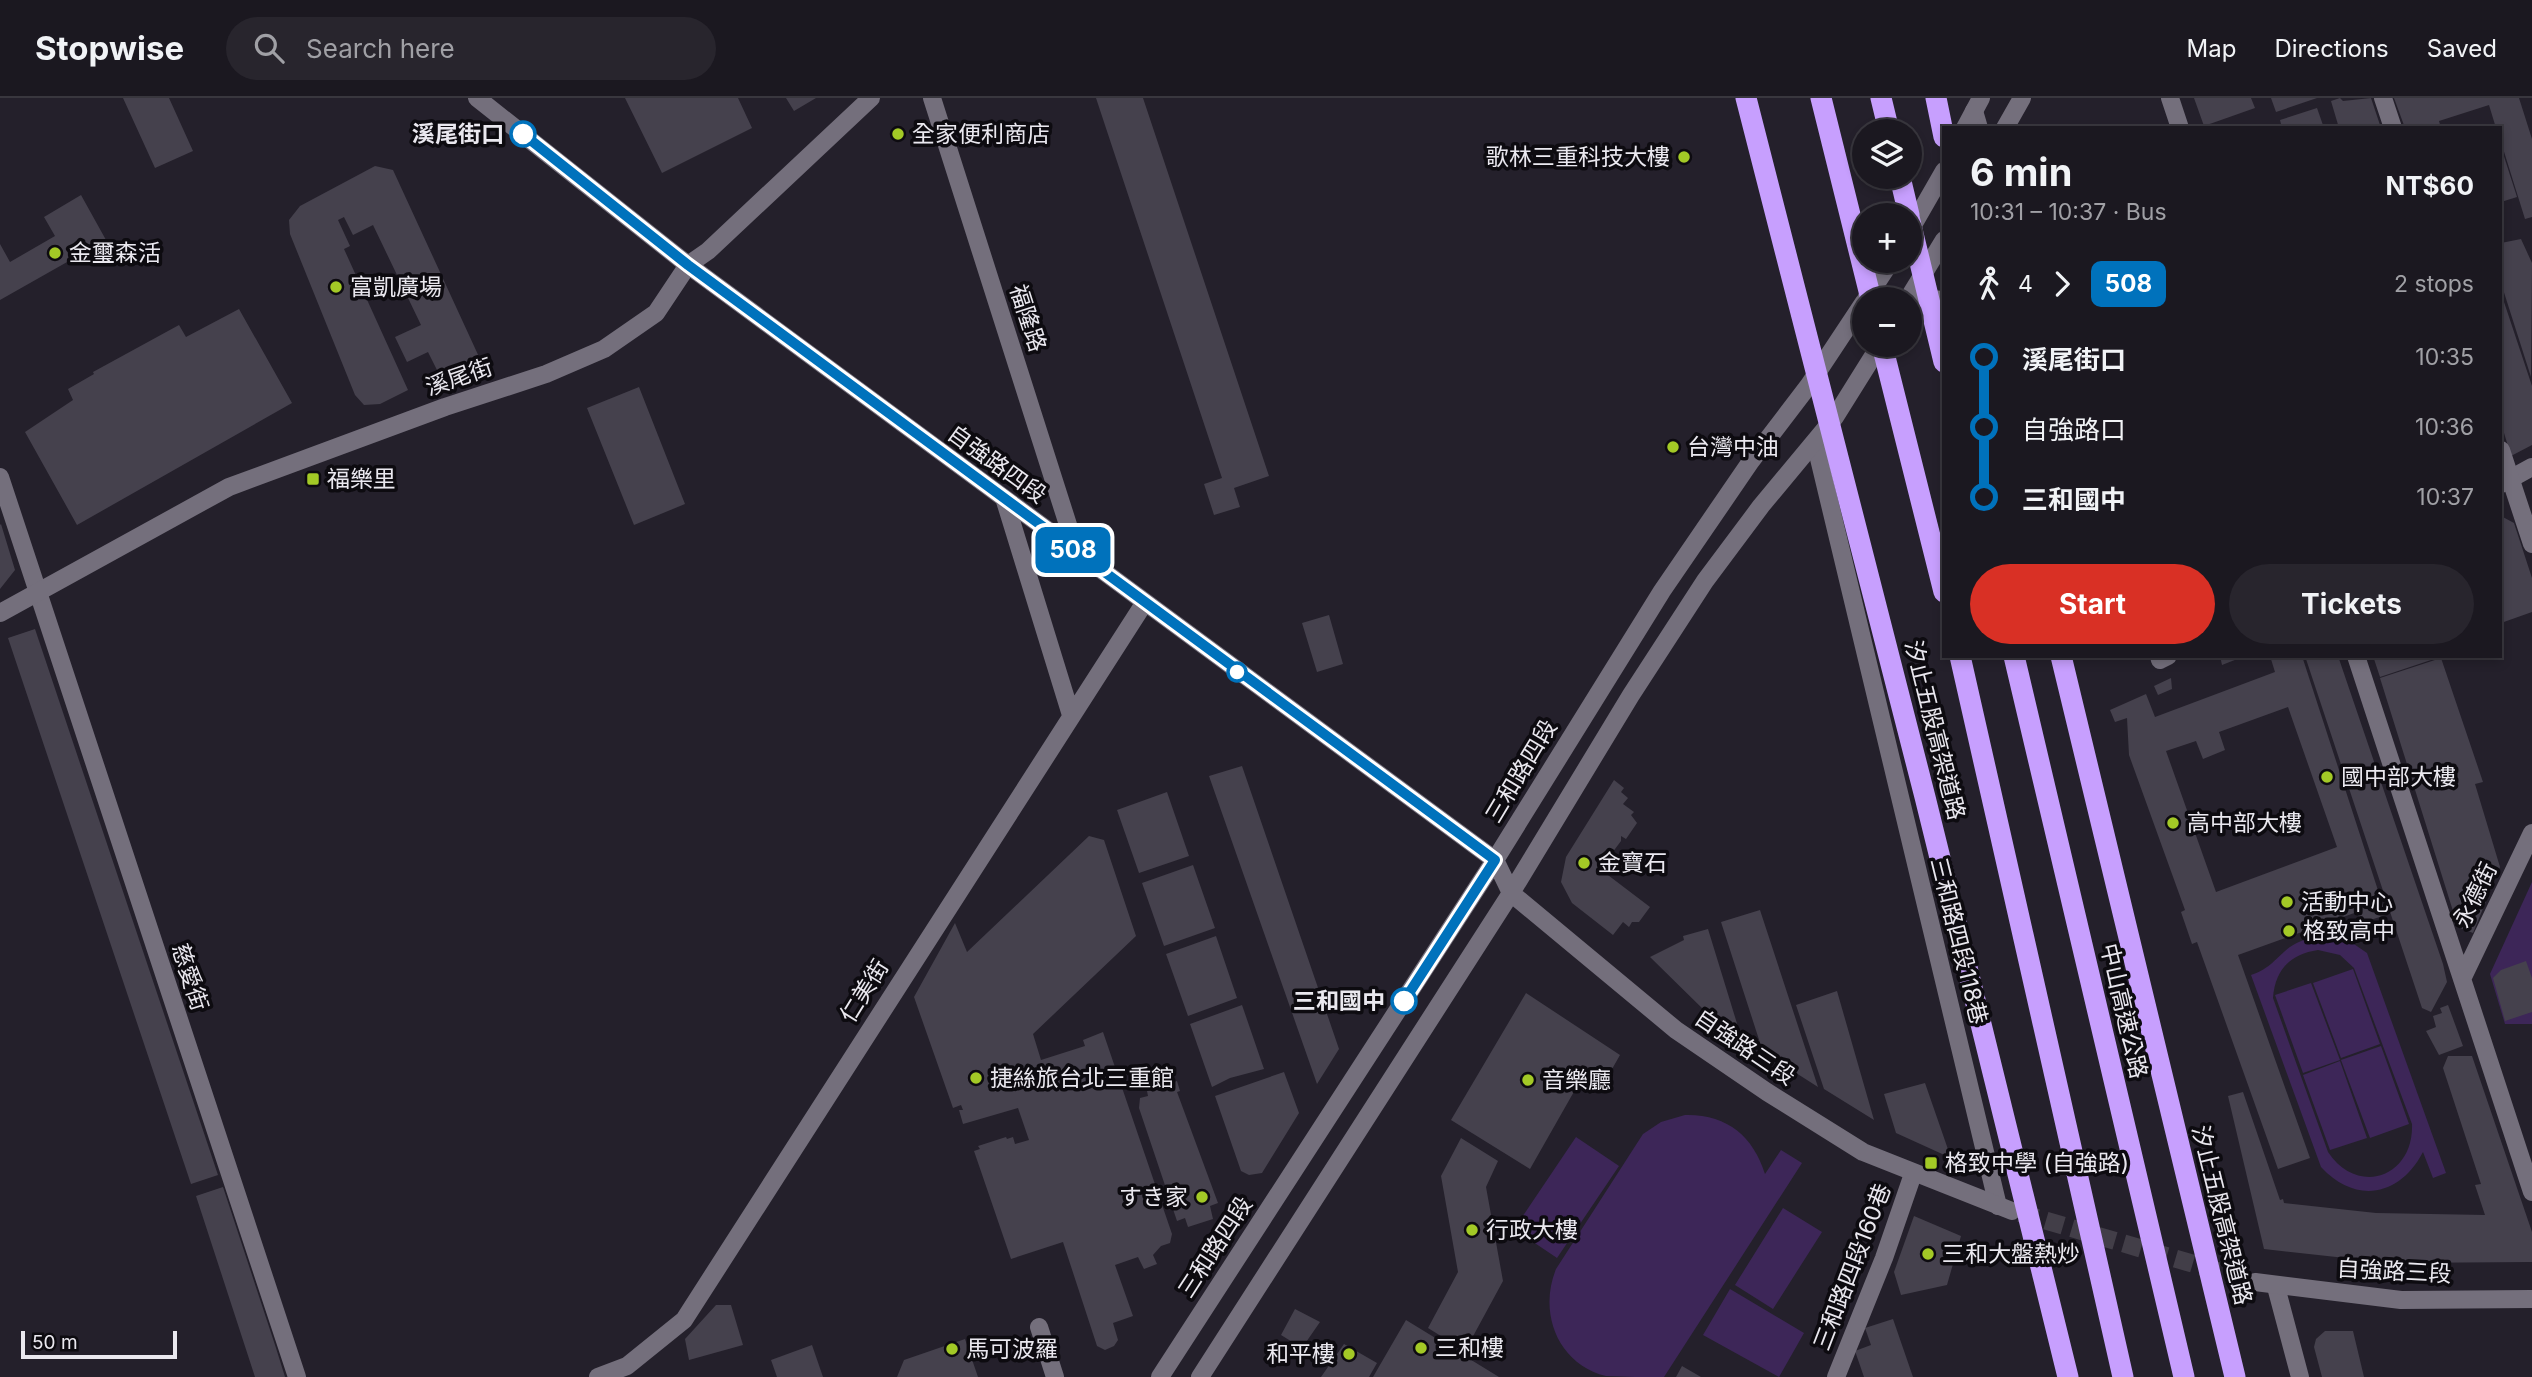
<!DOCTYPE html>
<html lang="en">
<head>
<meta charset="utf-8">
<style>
  body { margin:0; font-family:Inter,"Noto Sans TC","Noto Sans JP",sans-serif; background:#28252d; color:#f1f3f6; height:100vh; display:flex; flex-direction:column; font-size:26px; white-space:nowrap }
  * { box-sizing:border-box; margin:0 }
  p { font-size:23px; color:#a0a0a5 }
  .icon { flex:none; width:38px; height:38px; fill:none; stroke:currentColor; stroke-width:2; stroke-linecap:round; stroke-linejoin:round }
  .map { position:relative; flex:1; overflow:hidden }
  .sheet { position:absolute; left:1942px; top:28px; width:560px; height:532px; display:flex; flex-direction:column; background:#1b1820; border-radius:0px; box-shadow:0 4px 10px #0003,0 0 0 2px #39373e }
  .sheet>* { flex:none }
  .badge { padding:0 14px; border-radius:10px; font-size:24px; line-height:46px }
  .controls { position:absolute; left:1852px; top:21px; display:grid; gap:14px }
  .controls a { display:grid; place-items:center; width:70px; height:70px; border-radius:50%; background:#1b1820; box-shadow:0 4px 10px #0003,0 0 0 2px #39373e; font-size:35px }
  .scale { position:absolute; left:21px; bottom:18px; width:156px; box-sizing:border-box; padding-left:7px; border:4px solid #eae8ef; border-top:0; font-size:19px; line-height:24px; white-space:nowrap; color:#eae8ef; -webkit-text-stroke:5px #0d0b10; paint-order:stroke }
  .map>.badge { position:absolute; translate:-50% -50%; box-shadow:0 0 0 4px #fff }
  .legs { display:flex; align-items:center; gap:10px; height:77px; padding:0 28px; font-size:23px }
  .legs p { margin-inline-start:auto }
  .summary { display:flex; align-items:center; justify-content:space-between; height:119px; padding:0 28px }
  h1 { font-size:38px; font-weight:700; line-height:52px }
  .action { display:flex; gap:14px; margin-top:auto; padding:14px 28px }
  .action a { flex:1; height:80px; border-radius:42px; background:#d93025; color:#fff; font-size:28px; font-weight:700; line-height:80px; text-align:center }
  .action a+a { background:#28252d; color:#f1f3f6 }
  ul { padding:0 28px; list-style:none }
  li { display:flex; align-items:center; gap:24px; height:70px; font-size:26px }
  li i { display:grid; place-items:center; width:10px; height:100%; margin:0 9px; background:currentColor }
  li i::after { content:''; width:18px; height:18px; margin:-9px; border:5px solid; border-radius:50%; background:#1b1820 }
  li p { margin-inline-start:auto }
  li:first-child i { background:linear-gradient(#0000 50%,currentColor 0) }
  li:last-child i { background:linear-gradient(currentColor 50%,#0000 0) }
  header { display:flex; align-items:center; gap:42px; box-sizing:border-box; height:98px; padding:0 35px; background:#1b1820; border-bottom:2px solid #39373e }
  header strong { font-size:33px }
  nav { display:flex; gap:38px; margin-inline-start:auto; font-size:24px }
  .search { width:490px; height:63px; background:#28252d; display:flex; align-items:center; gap:18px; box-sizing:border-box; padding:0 24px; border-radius:38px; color:#a0a0a5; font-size:26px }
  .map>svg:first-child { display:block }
</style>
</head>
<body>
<header>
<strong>Stopwise</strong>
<div class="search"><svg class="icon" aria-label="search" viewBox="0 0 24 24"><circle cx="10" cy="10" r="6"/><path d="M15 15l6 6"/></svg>Search here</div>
<nav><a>Map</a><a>Directions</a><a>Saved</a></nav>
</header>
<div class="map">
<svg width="2532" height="1279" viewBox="0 0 2532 1279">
  <rect width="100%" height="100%" fill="#24202b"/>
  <path fill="#3d2658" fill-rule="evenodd" d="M2532,784V926H2505L2490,876Z
    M2326,838L2348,842L2367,855L2446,1075L2433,1080L2423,1054C2400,1098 2356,1107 2321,1069L2251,877C2284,866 2279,841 2326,838ZM2318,852L2340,857L2354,870L2412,1026C2414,1079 2358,1099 2328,1054L2273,900C2275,872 2290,856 2318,852Z
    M2353,871L2380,946L2341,960L2313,885Z
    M2311,885L2340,962L2303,975L2275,897Z
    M2381,948L2409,1026L2370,1040L2341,962Z
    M2340,963L2367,1040L2330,1052L2303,977Z
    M1685,1017C1727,1016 1753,1038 1765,1076L1781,1052L1802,1065L1664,1279C1645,1279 1625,1279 1606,1278C1558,1266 1538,1215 1556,1171L1643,1036L1661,1024Z
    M1576,1039L1619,1068L1557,1160L1514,1131Z
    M1783,1110L1822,1134L1773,1211L1735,1187Z
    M1730,1191L1804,1235L1779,1279L1703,1237Z"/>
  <path fill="#45414d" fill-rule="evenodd" d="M123,0H169L193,53L155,70Z
    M625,0H738L752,30L662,75Z
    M786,0H816L794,13Z
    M1096,0H1143L1269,378L1234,390L1240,409L1214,417L1204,386L1222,380Z
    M2194,0H2251L2255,10L2204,28Z
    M2271,0H2317L2276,14Z
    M2340,0L2343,3L2371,0L2380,27L2339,30L2331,3Z
    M2394,0H2519L2532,41V119L2525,121L2501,44V30H2496L2489,7L2439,23L2441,30H2405Z
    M2317,10L2324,30H2282L2280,22Z
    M2501,49L2517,99L2501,104Z
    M375,68L393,72L480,261L441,280L428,254L407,264L395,239L421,227L373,127L353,137L344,119L338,122L350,148L344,151L408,292L380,306L364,307L355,297L290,136L289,122L300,108Z
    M81,97L106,142L0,202V146L10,164L55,138L44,119Z
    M2521,141L2532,165L2531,279L2501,185V145Z
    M2501,195L2532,288V347L2511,358L2501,325Z
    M239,211L292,305L77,427L25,334L73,302L68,291L94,276L93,274L179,227L186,239Z
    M639,289L685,406L634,427L587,310Z
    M2501,418L2514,425L2532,480V514L2501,525Z
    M1,426L15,472L0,491V427Z
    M1329,517L1343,566L1317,574L1302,525Z
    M35,531L218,1077L191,1086L8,540Z
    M2220,558H2245L2222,567Z
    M2270,558H2302L2386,817L2361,825L2357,814L2238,857L2310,1060L2278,1071L2197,844L2192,846L2181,814L2185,812L2129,657L2127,620L2115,624L2110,612L2146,596L2155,619L2275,574ZM2288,609L2337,749L2216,794L2166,653L2196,643L2203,661L2225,652L2219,634Z
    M2305,558H2338L2443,866L2447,884L2431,914L2422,910Z
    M2373,558H2429L2431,562L2380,579Z
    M2441,560L2483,684L2475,686L2500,769L2473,835L2458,829L2380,580Z
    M2171,580L2172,591L2158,597L2154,588Z
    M1242,668L1339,951L1317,986L1209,678Z
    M1614,682L1624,690L1621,694L1628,700L1623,706L1634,714L1631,717L1637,725L1626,741L1621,738V743L1600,771L1650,809L1639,824H1632L1629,829L1623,824L1613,837L1572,805L1561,784L1566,759Z
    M1167,694L1189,758L1139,775L1117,712Z
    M1089,738L1104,742L1136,838L1033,936L1041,962L1085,948L1083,942L1103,934L1172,1136L1170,1145L1161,1148L1153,1157L1157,1166L1144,1171L1138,1159L1115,1167L1133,1218L1113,1225L1118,1242L1114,1248L1105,1252L1097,1248L1063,1144L1011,1161L974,1053L980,1051L978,1048L1006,1039L1007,1041L1013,1039L1015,1046L1029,1042L1018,1010L963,1026L959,1012H963L961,1007L953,1010L914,899L955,825L967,854Z
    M1193,767L1215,830L1164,848L1142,785Z
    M1760,812L1818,989L1763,954L1721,824Z
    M1708,831L1739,932L1706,914L1650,859L1684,842L1683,838Z
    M1216,838L1237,900L1188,918L1166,856Z
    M2526,863L2532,880V914L2505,923L2493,880L2501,872Z
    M1837,893L1874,1022L1824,991L1796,907Z
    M1526,895L1620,957L1603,987L1584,976L1530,1071L1451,1022Z
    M1242,907L1264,971L1230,980L1212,989L1190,926Z
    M2448,907L2463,948L2439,957L2426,933L2436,929L2433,918L2442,915L2440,910Z
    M2448,958H2472L2532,1134V1164L2391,1165L2264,1151L2228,998L2243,994L2280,1102L2283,1101L2284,1105L2376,1115L2485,1117L2475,1087L2481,1086L2443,970Z
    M1284,974L1299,1015L1262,1075L1249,1077L1241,1073L1215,998Z
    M1177,983L1180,993L1177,994L1218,1105L1210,1108L1213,1121L1188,1129L1185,1120L1177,1123L1139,1010L1140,1000L1148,998L1147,993Z
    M1925,985L1951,1060L1896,1035L1884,996Z
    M1461,1040L1498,1063L1486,1089L1503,1183L1465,1253L1428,1230L1458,1174L1441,1078Z
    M223,1089L276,1250L285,1279H255L196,1098Z
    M1914,1118L1961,1138L1947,1187L1901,1197L1894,1174Z
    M716,1207H731L743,1247L689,1262L685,1241Z
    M1295,1211L1320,1224L1302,1250L1281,1237Z
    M1893,1221L1913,1279H1864L1855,1253L1871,1247L1865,1230Z
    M1406,1222L1499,1279H1373Z
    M2325,1233H2353L2364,1279H2322L2314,1249L2316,1241Z
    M965,1241L978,1279H897L904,1262Z
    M1344,1246L1377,1265L1369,1279H1321Z
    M812,1247L823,1279H777L771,1262Z
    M1682,1268L1701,1279H1676Z"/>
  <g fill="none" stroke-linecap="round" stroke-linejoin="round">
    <path stroke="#423e48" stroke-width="18" stroke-dasharray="18 9" stroke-linecap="butt" d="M2020,1115L2255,1184"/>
    <path stroke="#746f7c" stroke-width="18" d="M477,0L688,167L1495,762
      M932,0L1077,455
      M2170,0L2180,30
      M1974,13L1979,30
      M1815,344L1998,1108
      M0,379L297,1279
      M2501,386L2532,369
      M1005,403L1071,617
      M2159,558L2160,562L2168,558
      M2356,558L2532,1094
      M2462,881L2532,735
      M2276,1189L2300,1279
      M1039,1229L1055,1279
      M598,1279L627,1268L684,1222L1145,504
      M1836,1279L1884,1160L1913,1076"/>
    <path stroke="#746f7c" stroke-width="18" d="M2383,0L2393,30
      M1965,30L1981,0
      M2005,30L2022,0
      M1909,134L1944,73
      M1916,200L1944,202
      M1866,201L1891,163
      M1908,201L1944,142
      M2501,352L2532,446
      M0,515L229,389L445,309L546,276L604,251L656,215L688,167L708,153L871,0
      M1495,762L1511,795L1676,932L1767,994L1863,1054L2012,1113
      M2255,1184L2401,1202L2532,1201
      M1160,1279L1495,762L1662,493L1751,363L1809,287L1864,204
      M1200,1279L1511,795L1631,597L1705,483L1761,408L1835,319L1880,247"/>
    <path stroke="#c79ffe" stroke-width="21" d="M1746,0L1925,699L2068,1279
      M1821,0L1871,201
      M1881,0L1889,33
      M1936,0L1944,39
      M1900,79L1909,117
      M1909,119L1944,264
      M1882,247L1944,494
      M1960,558L2123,1279
      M2014,558L2184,1279
      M2061,558L2235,1279"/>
  </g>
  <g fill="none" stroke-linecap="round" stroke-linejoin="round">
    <g stroke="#fff" stroke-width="16">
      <path id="line-1" d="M523,36L688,167L1495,762L1404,903"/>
    </g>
    <use href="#line-1" stroke="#0072bc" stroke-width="10"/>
  </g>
  <g fill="#fff" stroke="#0072bc" stroke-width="3.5">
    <circle cx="523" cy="36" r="12"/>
    <circle cx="1237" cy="574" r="9"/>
    <circle cx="1404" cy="903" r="12"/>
  </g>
  <g fill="#a3c926" stroke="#0d0b10" stroke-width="2.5">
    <circle cx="898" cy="36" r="7"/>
    <circle cx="1684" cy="59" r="7"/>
    <circle cx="55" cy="155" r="7"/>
    <circle cx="336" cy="189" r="7"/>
    <circle cx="1673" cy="349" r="7"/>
    <rect x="306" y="374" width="14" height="14" rx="3.5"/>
    <circle cx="2327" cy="679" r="7"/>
    <circle cx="2173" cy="725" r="7"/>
    <circle cx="1584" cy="765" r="7"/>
    <circle cx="2287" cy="804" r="7"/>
    <circle cx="2289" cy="833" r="7"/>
    <circle cx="976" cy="980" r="7"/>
    <circle cx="1528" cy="982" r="7"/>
    <rect x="1924" y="1058" width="14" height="14" rx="3.5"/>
    <circle cx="1202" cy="1099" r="7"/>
    <circle cx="1472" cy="1132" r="7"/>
    <circle cx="1928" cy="1156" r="7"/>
    <circle cx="1421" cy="1250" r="7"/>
    <circle cx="952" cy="1251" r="7"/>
    <circle cx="1349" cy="1256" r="7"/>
  </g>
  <g text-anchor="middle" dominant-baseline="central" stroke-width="7" stroke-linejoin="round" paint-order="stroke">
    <g font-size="23" font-weight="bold" fill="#eae8ef" stroke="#0d0b10" text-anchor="end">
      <text x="504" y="36">溪尾街口</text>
      <text x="1385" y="903">三和國中</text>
    </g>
    <g font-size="23" fill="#eae8ef" stroke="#0d0b10" text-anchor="start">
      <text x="912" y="36">全家便利商店</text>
      <text x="1670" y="59" text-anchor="end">歌林三重科技大樓</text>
      <text x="69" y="155">金璽森活</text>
      <text x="350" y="189">富凱廣場</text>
      <text x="1687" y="349">台灣中油</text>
      <text x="327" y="381">福樂里</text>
      <text x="2341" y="679">國中部大樓</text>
      <text x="2187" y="725">高中部大樓</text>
      <text x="1598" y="765">金寶石</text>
      <text x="2301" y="804">活動中心</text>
      <text x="2303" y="833">格致高中</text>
      <text x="990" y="980">捷絲旅台北三重館</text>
      <text x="1542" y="982">音樂廳</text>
      <text x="1945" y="1065">格致中學 (自強路)</text>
      <text x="1188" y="1099" text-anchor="end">すき家</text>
      <text x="1486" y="1132">行政大樓</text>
      <text x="1942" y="1156">三和大盤熱炒</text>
      <text x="1435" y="1250">三和樓</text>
      <text x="966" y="1251">馬可波羅</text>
      <text x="1335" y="1256" text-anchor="end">和平樓</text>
    </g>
    <g font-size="23" fill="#eae8ef" stroke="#0d0b10">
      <text transform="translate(1028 220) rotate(72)">福隆路</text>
      <text transform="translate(459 279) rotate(-19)">溪尾街</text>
      <text transform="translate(997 366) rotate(36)">自強路四段</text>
      <text transform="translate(1935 632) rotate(76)">汐止五股高架道路</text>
      <text transform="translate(1521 673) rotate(-59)">三和路四段</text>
      <text transform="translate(2475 797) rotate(-64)">永德街</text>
      <text transform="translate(1959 843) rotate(76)">三和路四段118巷</text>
      <text transform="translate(190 879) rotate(72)">慈愛街</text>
      <text transform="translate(864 893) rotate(-58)">仁美街</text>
      <text transform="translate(2124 913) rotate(77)">中山高速公路</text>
      <text transform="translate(1745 949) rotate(34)">自強路三段</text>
      <text transform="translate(2222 1117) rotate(76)">汐止五股高架道路</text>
      <text transform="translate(1215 1149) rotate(-57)">三和路四段</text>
      <text transform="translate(1852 1169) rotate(-69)">三和路四段160巷</text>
      <text transform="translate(2394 1173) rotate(3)">自強路三段</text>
    </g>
  </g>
</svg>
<div class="controls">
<a><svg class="icon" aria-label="layers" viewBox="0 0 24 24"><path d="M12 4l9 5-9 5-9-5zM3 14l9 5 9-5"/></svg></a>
<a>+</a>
<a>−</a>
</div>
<div class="scale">50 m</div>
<b class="badge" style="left:1073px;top:452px;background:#0072bc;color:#fff">508</b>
<section class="sheet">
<div class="summary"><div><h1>6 min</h1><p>10:31 – 10:37 · Bus</p></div><b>NT$60</b></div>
<div class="legs"><svg class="icon" aria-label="walk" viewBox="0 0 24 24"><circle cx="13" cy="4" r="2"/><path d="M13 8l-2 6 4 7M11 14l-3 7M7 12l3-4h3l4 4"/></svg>4<svg class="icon" aria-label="forward" viewBox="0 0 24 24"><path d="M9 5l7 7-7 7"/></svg><b class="badge" style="background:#0072bc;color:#fff">508</b><p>2 stops</p></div>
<ul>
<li><i style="color:#0072bc"></i><b>溪尾街口</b><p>10:35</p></li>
<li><i style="color:#0072bc"></i><span>自強路口</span><p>10:36</p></li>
<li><i style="color:#0072bc"></i><b>三和國中</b><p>10:37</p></li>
</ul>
<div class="action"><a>Start</a><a>Tickets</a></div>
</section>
</div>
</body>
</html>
